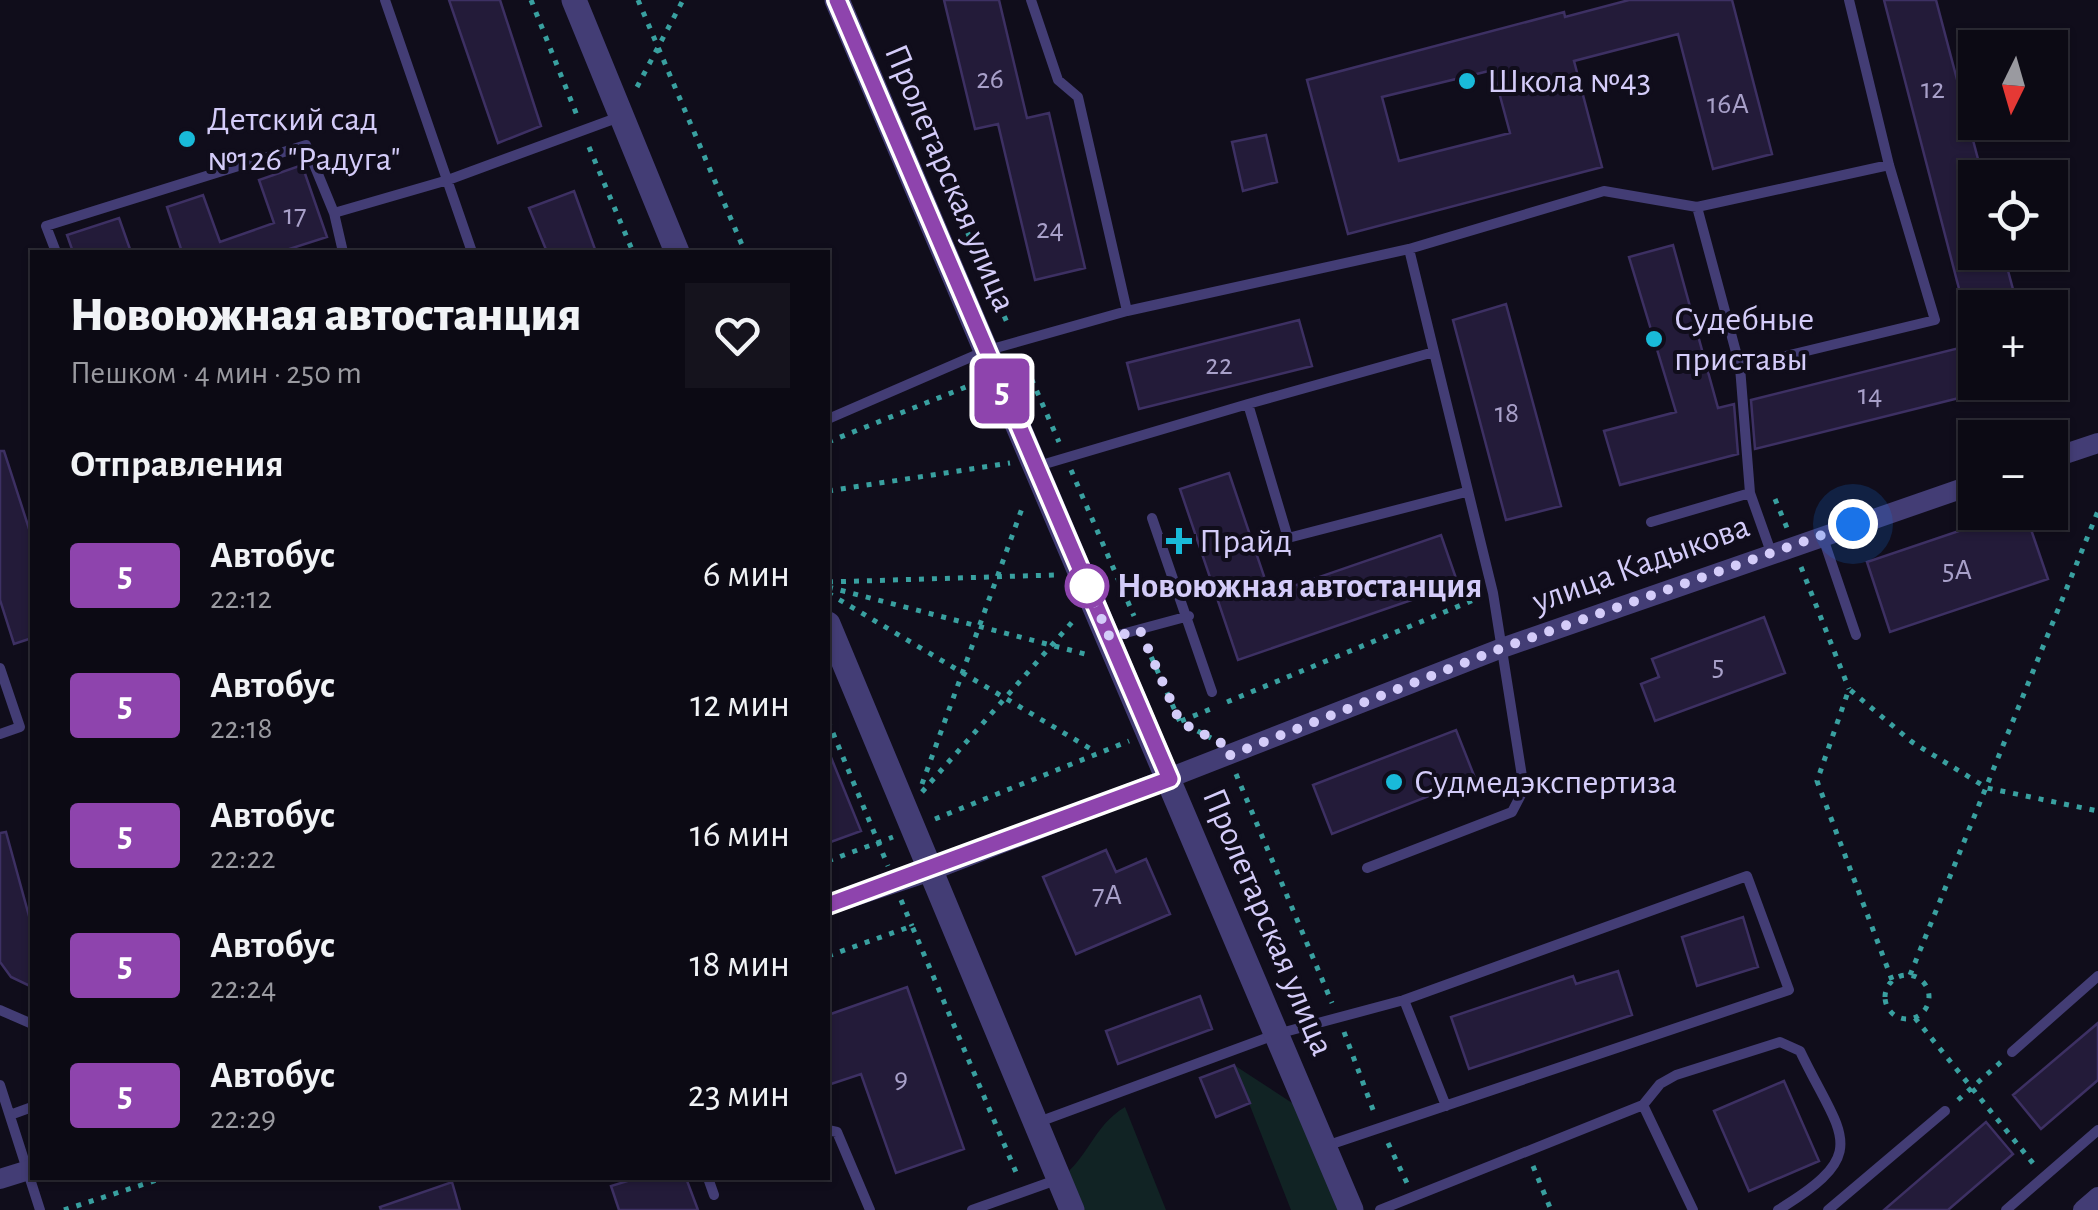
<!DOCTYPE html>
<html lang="ru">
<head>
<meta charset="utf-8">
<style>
  body { margin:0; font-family:"Alegreya Sans",sans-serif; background:#15131d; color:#f1f3f6; height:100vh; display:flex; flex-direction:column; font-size:38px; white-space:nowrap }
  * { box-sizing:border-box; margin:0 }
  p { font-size:32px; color:#9a9aa0 }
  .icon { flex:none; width:55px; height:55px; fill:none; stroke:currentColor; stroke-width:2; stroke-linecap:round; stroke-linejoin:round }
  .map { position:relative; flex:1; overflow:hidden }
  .drawer { position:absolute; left:30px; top:250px; width:800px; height:930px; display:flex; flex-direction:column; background:#0c0a14; border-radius:0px; box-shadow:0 2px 8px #0004,0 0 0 2px #2c2b34 }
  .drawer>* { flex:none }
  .badge { padding:0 20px; border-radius:8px; font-size:35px; line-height:65px }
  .needle { width:65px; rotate:185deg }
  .tools { position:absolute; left:1958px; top:30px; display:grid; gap:20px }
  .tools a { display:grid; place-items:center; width:110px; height:110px; border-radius:0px; background:#0c0a14; box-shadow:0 2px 8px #0004,0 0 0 2px #2c2b34; font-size:50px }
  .you { position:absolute; width:50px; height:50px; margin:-25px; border:8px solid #fff; border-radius:50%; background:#1a73e8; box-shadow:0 0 0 15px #1a73e833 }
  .map>.badge { position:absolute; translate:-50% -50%; box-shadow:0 0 0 5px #fff }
  h2 { padding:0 40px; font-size:38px; line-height:90px }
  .round { display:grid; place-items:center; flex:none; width:105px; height:105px; border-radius:0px; background:#15131d }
  .headline { display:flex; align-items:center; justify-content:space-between; height:170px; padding:0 40px }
  h1 { font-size:48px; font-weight:800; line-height:75px }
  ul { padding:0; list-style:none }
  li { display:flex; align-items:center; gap:30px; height:130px; padding:0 40px }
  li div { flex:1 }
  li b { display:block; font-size:38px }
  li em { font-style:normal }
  li .badge { min-width:110px; font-weight:700; text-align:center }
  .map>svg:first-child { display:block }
</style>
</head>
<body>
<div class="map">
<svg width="2098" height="1210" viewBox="0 0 2098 1210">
  <rect width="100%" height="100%" fill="#100d1b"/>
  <path fill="#112324" d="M1234,1065L1312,1116L1351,1210H1291Z
    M1125,1107L1166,1210H1072L1059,1179C1090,1157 1092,1127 1125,1107Z"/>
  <path fill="#231b39" stroke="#3d3063" stroke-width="2.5" fill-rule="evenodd" d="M449,0H500L541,126L498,143Z
    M944,0H999L1027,118L1049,113L1085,268L1035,280L998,124L975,129Z
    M1629,0H1732L1772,154L1713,169L1678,34L1574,61L1602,167L1348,234L1307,80L1564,12L1565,17ZM1493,70L1510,133L1399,161L1382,97Z
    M1884,0H1936L1983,178H1975V252H2003L2018,308H1964Z
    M1266,135L1277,182L1243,191L1232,142Z
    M302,165L327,237L280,252H182L167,207L203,195L220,242L274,223L259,180Z
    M574,191L596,252H547L529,208Z
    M119,218L131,252H73L67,235Z
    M1673,245L1718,408L1734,404L1738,454L1620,485L1604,431L1676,412L1629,257Z
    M1506,304L1561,506L1506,520L1453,320Z
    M1299,320L1312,366L1139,409L1127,363Z
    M1975,344V394L1755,449L1751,400Z
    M0,451H4L32,538V638L14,644L0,600Z
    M1229,473L1270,594L1441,535L1458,584L1238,660L1180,489Z
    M2015,512H2025L2048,579L1890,632L1867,562Z
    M1764,617L1785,673L1655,721L1641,684L1659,677L1652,659Z
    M1456,730L1475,778L1332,834L1313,785Z
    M828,750L861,831L828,843Z
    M6,832L32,927V987L11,977L0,962V833Z
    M1106,850L1116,872L1146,859L1170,914L1076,954L1043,877Z
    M1743,917L1758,967L1697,986L1682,937Z
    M1618,971L1632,1015L1469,1069L1451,1017L1573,976L1576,984Z
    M907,987L964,1149L896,1173L861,1074L828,1085V1015Z
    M1200,996L1212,1029L1118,1064L1106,1031Z
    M2098,1023V1080L2041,1129L2013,1095Z
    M1234,1065L1250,1103L1216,1117L1200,1078Z
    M1784,1081L1819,1161L1749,1191L1714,1111Z
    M1986,1122L2013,1154L1948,1210H1884Z
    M637,1178H686L698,1210H619L611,1186Z
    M452,1182L460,1210H381L380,1207Z"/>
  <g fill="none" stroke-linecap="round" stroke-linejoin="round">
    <path stroke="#39a0a0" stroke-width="5" stroke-dasharray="5 8" stroke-linecap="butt" d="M531,0L578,118
      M638,0L745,252
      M637,87L683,0
      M905,90L1009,327
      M589,147L633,252
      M1021,355L1059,442
      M828,442L976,383
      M1071,470L1134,616
      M828,491L1010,463
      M1775,499L1787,528
      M1801,567L1849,689
      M828,582L1054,575
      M828,587L1089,655
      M828,593L1096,752
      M1146,645L1180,722L1211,738
      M1227,702L1476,599
      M828,721L888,866
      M1181,721L1213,708
      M1236,774L1332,1003
      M922,784L1024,503
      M922,792L1074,620
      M935,819L1129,741
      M828,861L893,837
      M901,900L912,926
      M828,956L912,926L1018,1177
      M1910,975L2098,511
      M1885 997a22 22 0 1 1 44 0a22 22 0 1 1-44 0Z
      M1892,980L1817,781L1849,689L1912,742L1987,788L2098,811
      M1915,1018L2036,1167
      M1344,1032L1375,1115
      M1958,1100L2002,1061
      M1388,1143L1407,1183
      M1533,1166L1551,1210
      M64,1210L163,1178"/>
    <path stroke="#433d75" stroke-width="10" d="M385,0L472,252
      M1031,0L1058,80L1078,97L1127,311
      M1697,207L1740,367L1935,320L1889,165L1849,0
      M334,213L448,180L622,116
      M1409,249L1434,352L1248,404L1288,538L1466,492
      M56,252L46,226L306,145L334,213L343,252
      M1740,367L1750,493L1771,552
      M828,419L985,351L1127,311L1409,249L1604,191L1697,207L1889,165
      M1038,466L1248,404
      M1152,518L1212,692
      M1651,522L1750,493
      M1822,535L1856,635
      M1111,637L1189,616
      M0,668L20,727L0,734
      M1367,868L1512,812L1524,789L1493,593L1434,352
      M1404,1000L1446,1106
      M0,1010L32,1024
      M2012,1052L2098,976
      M0,1085L40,1210
      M10,1115L32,1107
      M1036,1123L1277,1034L1404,1000L1747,876L1789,990L1326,1146
      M828,1130L837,1132L870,1210
      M708,1178L714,1195
      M972,1210L1059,1179
      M1380,1210L1643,1105
      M1693,1210L1643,1105L1660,1084L1676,1075L1780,1042L1800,1051C1841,1137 1874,1152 1778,1210
      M1828,1210L1945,1111
      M2006,1210L2098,1130"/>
    <path stroke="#433d75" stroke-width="20" d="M2050,459L2098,443
      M828,905L928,872L1502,648L1975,484
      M0,1179L32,1169
      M2083,1210L2098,1197"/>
    <path stroke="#433d75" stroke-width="25" d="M574,0L677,252
      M837,0L1351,1210
      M828,624L1072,1210"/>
  </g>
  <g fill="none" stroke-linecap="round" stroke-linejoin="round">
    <g stroke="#fff" stroke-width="22">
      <path id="line" d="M828,905L1170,779L837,0"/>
    </g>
    <use href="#line" stroke="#8e44ad" stroke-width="15"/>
    <path stroke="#d4ccf9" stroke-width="10" stroke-dasharray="0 18" d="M1087,586L1110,638L1140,630L1180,722L1223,744L1228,756L1502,648L1853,524"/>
  </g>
  <g fill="#19bad9" stroke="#100d1b" stroke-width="4">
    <circle cx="1467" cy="81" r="10"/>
    <circle cx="187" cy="139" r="10"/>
    <circle cx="1654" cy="339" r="10"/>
    <path d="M1174 526h10v10h10v10h-10v10h-10v-10h-10v-10h10z"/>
    <circle cx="1394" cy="782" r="10"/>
  </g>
  <circle fill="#fff" stroke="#8e44ad" stroke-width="5" cx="1087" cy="586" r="20"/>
  <g text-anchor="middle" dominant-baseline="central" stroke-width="8" stroke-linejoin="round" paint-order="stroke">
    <g font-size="30" fill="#a8a0c9">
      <text x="990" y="79">26</text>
      <text x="1933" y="89">12</text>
      <text x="1728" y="104">16А</text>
      <text x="295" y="215">17</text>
      <text x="1050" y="229">24</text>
      <text x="1219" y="365">22</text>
      <text x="1870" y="395">14</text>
      <text x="1507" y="413">18</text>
      <text x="1957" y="570">5А</text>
      <text x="1718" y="666">5</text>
      <text x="1107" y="895">7А</text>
      <text x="901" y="1079">9</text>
    </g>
    <g font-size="35" fill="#d4ccf9" stroke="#100d1b" text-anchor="start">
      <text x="1487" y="81">Школа №43</text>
      <text x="207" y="119">Детский сад<tspan x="207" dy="40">№126 "Радуга"</tspan></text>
      <text x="1674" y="319">Судебные<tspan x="1674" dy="40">приставы</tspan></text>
      <text x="1199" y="541">Прайд</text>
      <text x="1414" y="782">Судмедэкспертиза</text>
    </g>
    <g font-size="35" fill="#d4ccf9" stroke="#100d1b">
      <text transform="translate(950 178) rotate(67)">Пролетарская улица</text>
      <text transform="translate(1641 564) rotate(-20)">улица Кадыкова</text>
      <text transform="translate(1268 922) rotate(67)">Пролетарская улица</text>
    </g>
    <g font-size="35" font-weight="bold" fill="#d4ccf9" stroke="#100d1b" text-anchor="start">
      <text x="1117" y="586">Новоюжная автостанция</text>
    </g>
  </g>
</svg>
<div class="tools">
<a><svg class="needle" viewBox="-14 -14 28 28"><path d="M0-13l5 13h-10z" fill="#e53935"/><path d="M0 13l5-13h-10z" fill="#9a9aa0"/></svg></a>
<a><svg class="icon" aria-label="locate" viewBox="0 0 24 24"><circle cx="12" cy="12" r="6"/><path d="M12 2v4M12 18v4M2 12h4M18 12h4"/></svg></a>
<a>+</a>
<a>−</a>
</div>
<div class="you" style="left:1853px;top:524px"></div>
<b class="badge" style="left:1002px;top:391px;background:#8e44ad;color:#fff">5</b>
<section class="drawer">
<div class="headline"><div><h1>Новоюжная автостанция</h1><p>Пешком · 4 мин · 250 m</p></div><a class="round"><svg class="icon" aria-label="heart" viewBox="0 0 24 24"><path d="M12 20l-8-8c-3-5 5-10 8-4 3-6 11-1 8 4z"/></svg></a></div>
<h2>Отправления</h2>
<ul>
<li><span class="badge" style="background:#8e44ad;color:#fff">5</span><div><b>Автобус</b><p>22:12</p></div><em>6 мин</em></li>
<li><span class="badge" style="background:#8e44ad;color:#fff">5</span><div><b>Автобус</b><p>22:18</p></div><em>12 мин</em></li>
<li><span class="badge" style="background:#8e44ad;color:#fff">5</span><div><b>Автобус</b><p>22:22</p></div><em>16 мин</em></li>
<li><span class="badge" style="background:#8e44ad;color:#fff">5</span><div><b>Автобус</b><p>22:24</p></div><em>18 мин</em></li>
<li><span class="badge" style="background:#8e44ad;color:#fff">5</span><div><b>Автобус</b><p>22:29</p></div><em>23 мин</em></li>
</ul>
</section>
</div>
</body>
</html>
